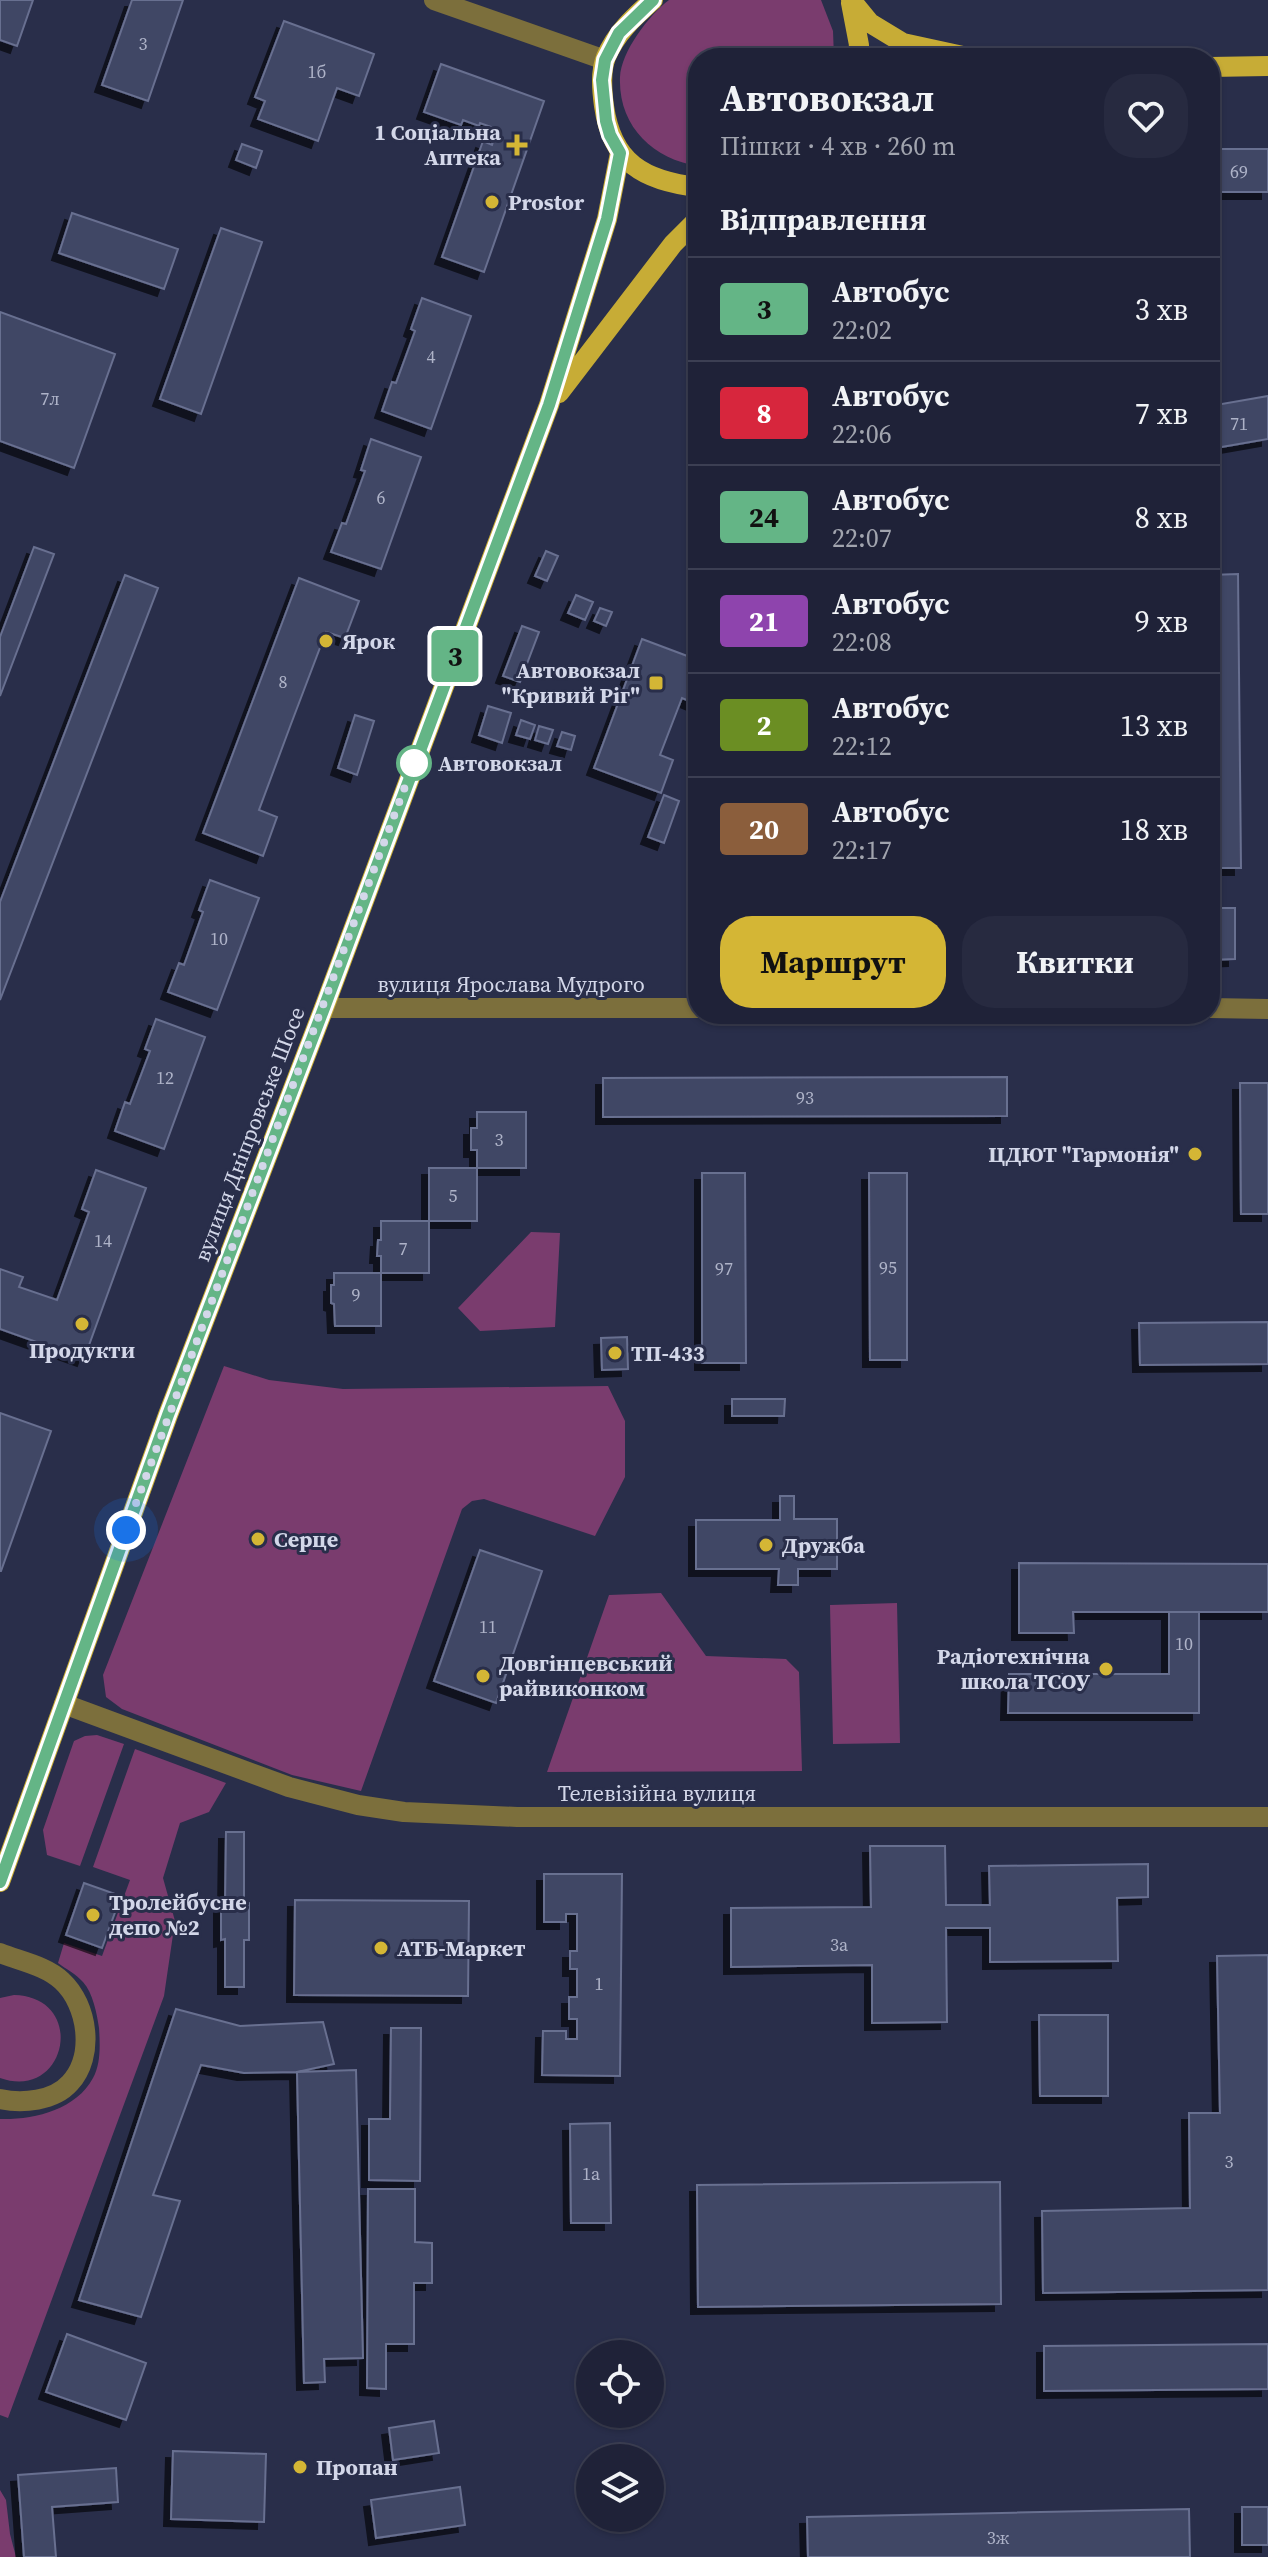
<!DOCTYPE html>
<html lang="uk">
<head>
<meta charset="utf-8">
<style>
  body { margin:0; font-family:"Source Serif 4",serif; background:#272a40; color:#f1f3f6; height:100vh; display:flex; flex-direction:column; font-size:30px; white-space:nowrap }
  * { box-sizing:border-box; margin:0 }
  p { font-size:26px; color:#a1a4ae }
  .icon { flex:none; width:44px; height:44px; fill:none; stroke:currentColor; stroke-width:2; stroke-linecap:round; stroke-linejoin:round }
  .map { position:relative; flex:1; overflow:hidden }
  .panel { position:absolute; left:688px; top:48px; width:532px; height:976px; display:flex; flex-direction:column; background:#1f2238; border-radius:32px; box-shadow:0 2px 6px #0004,0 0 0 2px #3c3f53 }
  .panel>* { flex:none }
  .badge { padding:0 16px; border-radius:6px; font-size:28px; line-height:52px }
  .tools { position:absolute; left:576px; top:2340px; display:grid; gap:16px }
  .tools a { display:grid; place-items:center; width:88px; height:88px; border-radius:50%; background:#1f2238; box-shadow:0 2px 6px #0004,0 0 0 2px #3c3f53; font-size:40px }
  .you { position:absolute; width:40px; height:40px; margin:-20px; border:6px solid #fff; border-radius:50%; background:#1a73e8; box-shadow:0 0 0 12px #1a73e833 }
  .map>.badge { position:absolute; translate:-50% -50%; box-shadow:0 0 0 4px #fff }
  h2 { padding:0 32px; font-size:30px; line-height:72px }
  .round { display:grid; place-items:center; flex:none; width:84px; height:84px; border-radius:32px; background:#272a40 }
  .summary { display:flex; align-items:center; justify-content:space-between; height:136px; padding:0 32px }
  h1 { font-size:38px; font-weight:700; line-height:60px }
  .primary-button { display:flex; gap:16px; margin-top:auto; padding:16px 32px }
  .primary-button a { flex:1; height:92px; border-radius:32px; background:#d4b635; color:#111; font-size:32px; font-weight:700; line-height:92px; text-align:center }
  .primary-button a+a { background:#272a40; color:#f1f3f6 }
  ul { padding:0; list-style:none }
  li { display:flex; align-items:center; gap:24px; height:104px; padding:0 32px; border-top:2px solid #3c3f53 }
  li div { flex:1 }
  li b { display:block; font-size:30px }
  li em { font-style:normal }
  li .badge { min-width:88px; font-weight:700; text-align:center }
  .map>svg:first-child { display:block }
</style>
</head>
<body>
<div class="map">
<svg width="1268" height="2557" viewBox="0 0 1268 2557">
  <defs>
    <filter id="shadow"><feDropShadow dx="-7" dy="7" stdDeviation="0" flood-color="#0009"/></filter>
  </defs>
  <rect width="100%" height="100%" fill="#292e4a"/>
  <path fill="#7a3c6e" d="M669,0H821L833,31L834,58H698V166C653,159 618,126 620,77C621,52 649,15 669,0Z
    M531,1232L560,1233L555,1327L480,1331L458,1308Z
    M224,1366L269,1380L343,1389L608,1386L625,1421V1477L595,1536L484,1499L472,1501L462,1509L361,1791L292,1775L122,1709L106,1697L103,1675Z
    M661,1593L706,1656L786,1659L799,1672L802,1771L547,1772L609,1595Z
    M897,1603L900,1743L833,1744L830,1605Z
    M97,1735L124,1744L80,1866L47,1855L43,1830L74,1741L85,1736Z
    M135,1749L226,1783L209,1812L180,1823L163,1878L175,1921L164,1996L8,2418L0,2415V2119C33,2120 76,2110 93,2078C101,2064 100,2044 99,2028C97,2014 93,1993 83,1982C76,1974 66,1969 58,1963L64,1943L102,1956L130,1880L93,1867Z
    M14,1995C88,1997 67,2102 0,2078V1998Z
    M0,2490L6,2500L10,2534L16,2557H0Z"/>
  <path fill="#414765" stroke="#686f90" stroke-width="2" filter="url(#shadow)" d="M0,0H33L17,46L0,40Z
    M132,0H183L148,101L102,85Z
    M284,21L374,54L359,96L337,88L318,141L258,119L265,101L255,97Z
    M441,64L544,101L484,272L442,257L483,141L492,145L497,129L480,123L479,126L463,120L461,125L424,112Z
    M242,144L262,151L256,168L236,160Z
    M1210,149H1268V192H1210Z
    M72,213L178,249L164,289L59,253Z
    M221,228L262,242L201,414L160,399Z
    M422,298L471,316L431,429L382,411L392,382L396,383L415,331L411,329Z
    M0,312L115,354L74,468L0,441Z
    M1268,396V439L1210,449V406Z
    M371,439L421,457L381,569L331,552L342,523L346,524L365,471L361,470Z
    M34,547L54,554L0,696V637Z
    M546,551L558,556L547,581L535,576Z
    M1238,574L1241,868H1210V575Z
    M125,575L158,588L0,1000V902Z
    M299,578L359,601L345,638L326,632L291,724L259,810L277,817L263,856L203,833Z
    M576,595L593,602L585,620L568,613Z
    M600,608L612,612L606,626L594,621Z
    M522,626L539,632L520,682L503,676Z
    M642,639L698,660V693L694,703L682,698L660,755L673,760L661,793L594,768Z
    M488,706L511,713L502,743L479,735Z
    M355,715L374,721L357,775L338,768Z
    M521,720L535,725L530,739L516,735Z
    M539,726L553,730L548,744L535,740Z
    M562,732L575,736L571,750L557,746Z
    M664,795L679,801L664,843L648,837Z
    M210,880L259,898L217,1010L168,992L179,963L184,965L203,912L199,910Z
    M1210,908H1235V959L1210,960Z
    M156,1019L205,1037L164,1149L115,1131L125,1102L130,1104L150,1051L145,1049Z
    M1007,1077V1116L603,1117V1078Z
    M1240,1083H1268V1214H1241Z
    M477,1112H526V1168H477V1150H471V1128H477Z
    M429,1168H477V1221H429Z
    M96,1170L146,1188L84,1359L0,1329V1269L23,1277L19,1287L57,1300L89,1212L82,1209Z
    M702,1173H745L746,1363H702Z
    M869,1173H907V1360H870Z
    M381,1221H429V1273H381V1256H377L378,1240H381Z
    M334,1273H381V1326H335L334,1304L331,1303V1285H334Z
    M1268,1322V1364L1140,1365L1139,1323Z
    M627,1337L628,1369L602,1370L601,1338Z
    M732,1399H785L784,1416H732Z
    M0,1413L51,1431L1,1571H0Z
    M780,1496H794V1519H837V1569H798V1585H778L779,1569H696V1520H780Z
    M480,1550L542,1571L496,1703L434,1681Z
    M1019,1563L1268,1564V1612H1073L1074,1633H1019Z
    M1169,1612H1199V1713H1008L1009,1674H1169Z
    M226,1832H244V1902L249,1903V1940H244V1987H225V1939L221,1940V1902L225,1903Z
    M870,1846H945L946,1905H990L989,1866L1148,1864V1897L1117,1898L1118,1961L990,1962V1928H946L947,2022L872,2023V1965L731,1967V1908L871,1907Z
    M544,1874H622L620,2076L542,2075L543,2031H566V2039H577V2019H569V1997H577V1969H570V1951H577V1914H566V1922H544Z
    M84,1883L121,1896L102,1948L66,1935Z
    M295,1900L469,1901L468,1996L294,1995Z
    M1268,1955V2290L1043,2293L1042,2211L1190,2208L1189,2113H1220L1217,1956Z
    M176,2009L240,2026L323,2022L334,2064L297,2072L244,2073L201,2065L153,2195L180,2201L141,2317L79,2300Z
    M1039,2015H1108V2096H1040Z
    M391,2028H421L420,2181L369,2180V2119H390Z
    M356,2070L363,2358L324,2359L325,2382L304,2383L297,2072Z
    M610,2123L611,2223H571L570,2124Z
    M1000,2182L1001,2304L698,2307L697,2185Z
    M368,2189H415V2242L432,2243V2283H414V2344H386V2389L367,2388Z
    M67,2334L146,2363L126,2420L46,2392Z
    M1268,2344V2389L1044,2391V2346Z
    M434,2421L439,2453L393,2460L389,2428Z
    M173,2451L266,2454L264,2522L171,2519Z
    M116,2468L118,2502L52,2507L56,2557H24L18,2475Z
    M460,2487L465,2525L376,2538L371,2500Z
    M1242,2507H1268V2545H1242Z
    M1189,2509L1190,2557H808L807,2517Z"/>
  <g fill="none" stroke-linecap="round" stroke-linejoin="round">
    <path stroke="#7c6f3c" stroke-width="20" d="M434,0L605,60
      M324,1008H698
      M1210,1008L1268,1009
      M64,1704L289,1787L358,1805L404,1812L517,1817H1268
      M0,1953C20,1961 47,1966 62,1981C88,2005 95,2056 70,2083C54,2101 22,2104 0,2099"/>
    <path stroke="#c7ac36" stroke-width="20" d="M653,0C634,17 616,33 606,57C600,72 602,91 604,106C612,163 644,181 698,187
      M851,0L870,23L903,43L972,58
      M851,3L859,45L857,58
      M1210,67L1268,66
      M559,393L673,244L698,219
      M0,1882L168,1415L324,1008L549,405L607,219L620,153"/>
  </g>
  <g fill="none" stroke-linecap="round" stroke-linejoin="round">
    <g stroke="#fff" stroke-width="18">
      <path id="line" d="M0,1882L168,1415L324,1008L549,405L607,219L620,153L610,135L606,121L602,80L605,60L619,33L653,0"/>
    </g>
    <use href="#line" stroke="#64b586" stroke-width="12"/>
    <path stroke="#d3d7e9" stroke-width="8" stroke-dasharray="0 14.4" d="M126,1530L418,752L414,763"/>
  </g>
  <g fill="#d4b635" stroke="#292e4a" stroke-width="3">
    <path d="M513 133h8v8h8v8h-8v8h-8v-8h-8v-8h8z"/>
    <circle cx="492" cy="202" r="8"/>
    <circle cx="326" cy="641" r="8"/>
    <rect x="648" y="675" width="16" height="16" rx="4"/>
    <circle cx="1195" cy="1154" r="8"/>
    <circle cx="82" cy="1324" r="8"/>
    <circle cx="615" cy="1353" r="8"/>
    <circle cx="258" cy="1539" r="8"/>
    <circle cx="766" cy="1545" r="8"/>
    <circle cx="1106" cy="1669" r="8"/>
    <circle cx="483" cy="1676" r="8"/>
    <circle cx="93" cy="1915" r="8"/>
    <circle cx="381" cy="1948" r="8"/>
    <circle cx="300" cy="2467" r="8"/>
  </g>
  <circle fill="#fff" stroke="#64b586" stroke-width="4" cx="414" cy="763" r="16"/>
  <g text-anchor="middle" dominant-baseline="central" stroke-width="6" stroke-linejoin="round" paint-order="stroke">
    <g font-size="18" fill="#aeb3c8">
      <text x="143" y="43">3</text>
      <text x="317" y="71">1б</text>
      <text x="1239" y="171">69</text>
      <text x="431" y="356">4</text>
      <text x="50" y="398">7л</text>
      <text x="1239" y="423">71</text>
      <text x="381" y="497">6</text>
      <text x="283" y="681">8</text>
      <text x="219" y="938">10</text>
      <text x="165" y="1077">12</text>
      <text x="805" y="1097">93</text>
      <text x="499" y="1139">3</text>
      <text x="453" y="1195">5</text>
      <text x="103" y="1240">14</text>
      <text x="403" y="1248">7</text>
      <text x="888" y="1267">95</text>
      <text x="724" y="1268">97</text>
      <text x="356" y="1294">9</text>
      <text x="488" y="1626">11</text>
      <text x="1184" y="1643">10</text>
      <text x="839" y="1944">3а</text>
      <text x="599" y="1983">1</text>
      <text x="1229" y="2161">3</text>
      <text x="591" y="2173">1а</text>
      <text x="998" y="2537">3ж</text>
    </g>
    <g font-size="22" font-weight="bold" fill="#d3d7e9" stroke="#292e4a" text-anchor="start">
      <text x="501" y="132" text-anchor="end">1 Соціальна<tspan x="501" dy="25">Аптека</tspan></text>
      <text x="508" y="202">Prostor</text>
      <text x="342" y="641">Ярок</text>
      <text x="640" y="670" text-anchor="end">Автовокзал<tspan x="640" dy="25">"Кривий Ріг"</tspan></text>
      <text x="1179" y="1154" text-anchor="end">ЦДЮТ "Гармонія"</text>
      <text x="82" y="1350" text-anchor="middle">Продукти</text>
      <text x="631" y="1353">ТП-433</text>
      <text x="274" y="1539">Серце</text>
      <text x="782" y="1545">Дружба</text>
      <text x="1090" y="1656" text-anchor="end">Радіотехнічна<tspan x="1090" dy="25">школа ТСОУ</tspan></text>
      <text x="499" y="1663">Довгінцевський<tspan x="499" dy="25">райвиконком</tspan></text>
      <text x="109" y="1902">Тролейбусне<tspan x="109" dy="25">депо №2</tspan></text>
      <text x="397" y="1948">АТБ-Маркет</text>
      <text x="316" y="2467">Пропан</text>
    </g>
    <g font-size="22" font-weight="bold" fill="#d3d7e9" stroke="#292e4a" text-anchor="start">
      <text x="438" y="763">Автовокзал</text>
    </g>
    <g font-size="22" fill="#d3d7e9" stroke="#292e4a">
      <text x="511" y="984">вулиця Ярослава Мудрого</text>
      <text transform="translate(249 1134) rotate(-69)">вулиця Дніпровське Шосе</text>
      <text x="657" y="1793">Телевізійна вулиця</text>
    </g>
  </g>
</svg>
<div class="tools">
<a><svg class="icon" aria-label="locate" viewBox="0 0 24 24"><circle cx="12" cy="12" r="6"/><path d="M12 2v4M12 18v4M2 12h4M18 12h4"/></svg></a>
<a><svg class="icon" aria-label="layers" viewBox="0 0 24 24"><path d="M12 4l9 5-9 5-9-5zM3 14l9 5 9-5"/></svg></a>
</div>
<div class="you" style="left:126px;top:1530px"></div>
<b class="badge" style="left:455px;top:656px;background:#64b586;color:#111">3</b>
<section class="panel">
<div class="summary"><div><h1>Автовокзал</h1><p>Пішки · 4 хв · 260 m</p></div><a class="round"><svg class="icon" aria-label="heart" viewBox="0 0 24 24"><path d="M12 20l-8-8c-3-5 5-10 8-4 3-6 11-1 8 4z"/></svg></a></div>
<h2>Відправлення</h2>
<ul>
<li><span class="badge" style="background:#64b586;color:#111">3</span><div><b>Автобус</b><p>22:02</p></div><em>3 хв</em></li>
<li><span class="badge" style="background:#d7263d;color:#fff">8</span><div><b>Автобус</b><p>22:06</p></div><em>7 хв</em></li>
<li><span class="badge" style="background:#64b586;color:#111">24</span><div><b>Автобус</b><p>22:07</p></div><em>8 хв</em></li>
<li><span class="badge" style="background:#8e44ad;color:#fff">21</span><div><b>Автобус</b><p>22:08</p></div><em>9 хв</em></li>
<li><span class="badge" style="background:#6b8e23;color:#fff">2</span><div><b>Автобус</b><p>22:12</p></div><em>13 хв</em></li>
<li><span class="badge" style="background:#8b5e3c;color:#fff">20</span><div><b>Автобус</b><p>22:17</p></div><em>18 хв</em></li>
</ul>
<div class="primary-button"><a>Маршрут</a><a>Квитки</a></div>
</section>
</div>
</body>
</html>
